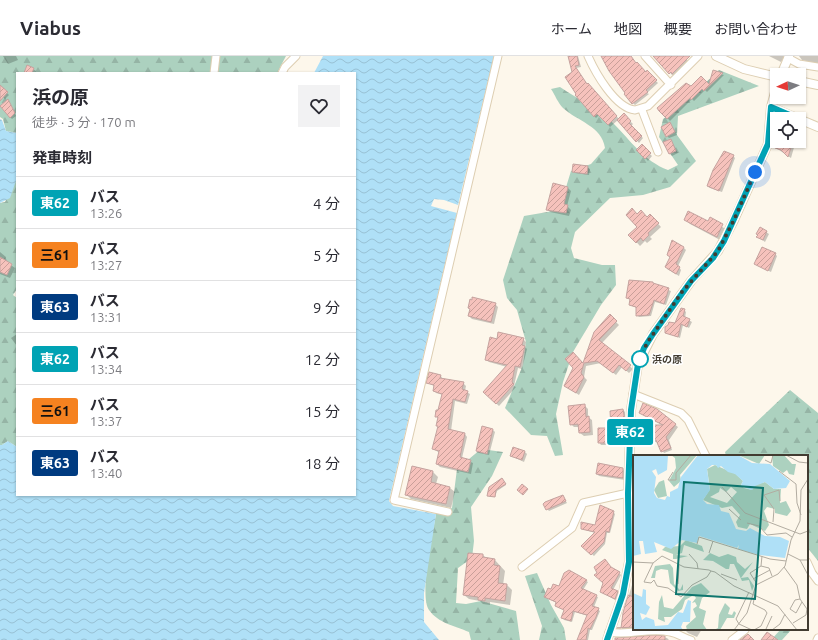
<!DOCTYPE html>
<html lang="ja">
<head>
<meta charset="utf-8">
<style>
  body { margin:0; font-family:Ubuntu,"Noto Sans JP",sans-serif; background:#f2f2f3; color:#2b2b33; height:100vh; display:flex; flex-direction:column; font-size:15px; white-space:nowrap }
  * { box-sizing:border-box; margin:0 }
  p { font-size:13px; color:#7c7c81 }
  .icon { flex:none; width:22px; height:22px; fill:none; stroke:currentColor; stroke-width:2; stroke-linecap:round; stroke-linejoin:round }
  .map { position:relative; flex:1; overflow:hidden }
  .panel { position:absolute; left:16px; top:16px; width:340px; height:424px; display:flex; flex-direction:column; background:#fff; border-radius:0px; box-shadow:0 1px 3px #0004 }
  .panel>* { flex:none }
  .badge { padding:0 8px; border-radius:3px; font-size:14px; line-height:26px }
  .needle { width:26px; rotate:266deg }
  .controls { position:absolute; left:770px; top:12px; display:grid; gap:8px }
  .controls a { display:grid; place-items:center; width:36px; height:36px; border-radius:0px; background:#fff; box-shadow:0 1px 3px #0004; font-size:20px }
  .you { position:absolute; width:20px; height:20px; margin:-10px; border:3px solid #fff; border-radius:50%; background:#1a73e8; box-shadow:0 0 0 6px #1a73e833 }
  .map>.badge { position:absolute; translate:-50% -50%; box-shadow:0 0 0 2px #fff }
  h2 { padding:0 16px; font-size:15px; line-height:36px }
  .round { display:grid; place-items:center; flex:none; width:42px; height:42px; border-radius:0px; background:#f2f2f3 }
  .head { display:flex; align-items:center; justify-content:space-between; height:68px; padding:0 16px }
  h1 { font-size:19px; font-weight:700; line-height:30px }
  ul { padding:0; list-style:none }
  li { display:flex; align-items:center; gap:12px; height:52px; padding:0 16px; border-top:1px solid #e1e1e2 }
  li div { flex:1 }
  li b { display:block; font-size:15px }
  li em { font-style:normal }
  li .badge { min-width:44px; font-weight:700; text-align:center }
  header { display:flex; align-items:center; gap:24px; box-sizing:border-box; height:56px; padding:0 20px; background:#fff; border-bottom:1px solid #e1e1e2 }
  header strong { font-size:19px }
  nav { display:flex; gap:22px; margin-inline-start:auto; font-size:14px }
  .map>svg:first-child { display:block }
</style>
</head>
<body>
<header>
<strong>Viabus</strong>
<nav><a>ホーム</a><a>地図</a><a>概要</a><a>お問い合わせ</a></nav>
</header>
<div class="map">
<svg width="818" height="584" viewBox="0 0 818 584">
  <defs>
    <pattern id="forest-firs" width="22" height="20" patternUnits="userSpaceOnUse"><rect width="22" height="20" fill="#acd1bf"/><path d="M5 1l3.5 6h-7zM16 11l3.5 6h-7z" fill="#95b4a5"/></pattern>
    <pattern id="water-waves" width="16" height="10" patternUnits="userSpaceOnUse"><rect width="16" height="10" fill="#afe0f7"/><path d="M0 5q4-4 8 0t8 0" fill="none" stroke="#98c1d4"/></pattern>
    <pattern id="building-hatch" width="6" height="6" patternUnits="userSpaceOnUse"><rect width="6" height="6" fill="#f6c2bc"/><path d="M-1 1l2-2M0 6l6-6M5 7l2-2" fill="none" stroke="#c99f99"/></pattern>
  </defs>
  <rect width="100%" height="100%" fill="#fdf7eb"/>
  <path fill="url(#forest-firs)" d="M0,0H286L277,17H17V77L6,75L3,63L0,61Z
    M719,14L759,30L678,60L677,79L696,105L670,131L643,139L610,142L575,176L571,192L574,202L602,209H615L616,229L601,249L573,296L563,326L556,358L563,399L555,400L547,380L531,379L505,352L523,309L526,286L517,254L507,242L503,224L524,160L559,154L571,115L591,108L605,92C602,70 577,65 563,52C558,47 555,39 551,33L560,31C578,43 598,53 614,68C631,85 644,105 668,114L678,109L659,81L663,63L682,49Z
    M17,122V233L13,239L17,242V391L8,385L2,389H0V147L5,146Z
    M790,334L818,357V505L807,491V400H726L725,396Z
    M481,393L503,396L492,420L471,451L474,485L472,502L458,512L456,547L466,548L481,545L516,555L520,584H471L469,576C455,570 438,567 429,554C419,540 433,477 436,458L452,452L457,413Z
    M537,517L551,549L564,572L566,584H539L542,570L525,520Z
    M781,573H792L782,584H771Z"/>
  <path fill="url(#water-waves)" d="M323,0H494L458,149L444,144L434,143L431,150L457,157L389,445L393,450L436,458L424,537V566L439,584H0V389H2L8,385L17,391V439H355V17H314Z
    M0,63L2,64L6,75L17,77V122L10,142L0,147Z"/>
  <path fill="#0003" d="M3,0H16L18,4L8,8Z
    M568,0H578L581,11L576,12L587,29L590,30L619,63L624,59L633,68L631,70L643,82L639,87L618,64L610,71L599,59L596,62L594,60L573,17Z
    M603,0H631L636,8L646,17L647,16L658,27L647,37L649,38L635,49L625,39L627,37Z
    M656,0H684L689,6L675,19H672Z
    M769,0H785L781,6Z
    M799,0H818V8L802,4Z
    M33,13L36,15L35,17H25Z
    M713,16L724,19L707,36L705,34L694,45L692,43L670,65L659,52L691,31L701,21L710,30Z
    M0,30L9,39L5,43L0,38Z
    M8,45L16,60L12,63L10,61Z
    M670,67L677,79L669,82L667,80Z
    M671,84L678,97L672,100L670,98Z
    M778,85H791L795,88L791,102L776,92Z
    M642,90L652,100L648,105L638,94Z
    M733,100L735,102L722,136L710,132L708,130Z
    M587,111L590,113L589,119L575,117L573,115Z
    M568,132L571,135L567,150L571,154L569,160L550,156L547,153Z
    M637,159L647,162L650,159L661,171L650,181L652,183L647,187L645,185L640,190L630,179L638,171Z
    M685,163L709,166L710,163L727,174L722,185L690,168Z
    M760,172L769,178L765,186L758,181Z
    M684,192L686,194L678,210L681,214L679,220L667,213L671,202Z
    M0,196L6,201L5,205L15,212L10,222L0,218Z
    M775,198L777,200L771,216L755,208Z
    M655,229L671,235L666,249L655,246L651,260L639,261L637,259V252L630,249L631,244L627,242Z
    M495,248L498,251L494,268L472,263L469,260L471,254L469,252Z
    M684,254L686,256L685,262L692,266L689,272L683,269L680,282L667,277L675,269Z
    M610,260L619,269L602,287L633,313L629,317L622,311L616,319L601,307L586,310L584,321L587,324L579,339L565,330L574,312L573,297L584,308L595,276Z
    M17,278V290L11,282Z
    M523,283L526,286L525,291L527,293L522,313L518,312L514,330L516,331L499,350L484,336L507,311L489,306L486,303L498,284Z
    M441,320L443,324L463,327L466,330L465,335L470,338L467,348L455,345L451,375L465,378L467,381L462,402L473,407L471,418L440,411L437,408L440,397L433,393L439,371V363L436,360L439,356L443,339L436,337L434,334V330L428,327Z
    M584,349L588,353V361L592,364L593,379L584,380L580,377V371H574L571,368Z
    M623,354L625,356V383H609V389H601L599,386L612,373Z
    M657,354L678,371L669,384L672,394L664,397L658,386H640L638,384L664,370L640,357Z
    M493,374L495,376L489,399L479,397L477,394Z
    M525,396L527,398L524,406L511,400Z
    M599,408L623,413L625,415V424L599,420L597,418Z
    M412,411L433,416L438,421L436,428L450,432L455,436L451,452L411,443L406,438Z
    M502,423L506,429L497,435L495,441L489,440Z
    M564,442L567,447L549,455L544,449Z
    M613,456L615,458L610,477H607L605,488L594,500L583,490L595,477L582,473L595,470Z
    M483,499L486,502L494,503L505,515L503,529H507L512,534L510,549L490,546V549L483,548L480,545L469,543L464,539Z
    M569,515L588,526L583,534L598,541L594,551L600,555L592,574H590L588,584H578L588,560L575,556L572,566L564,564L563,562L565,554L556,550L557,547L545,541L551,534L559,532Z
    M619,517L621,519L613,534L620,538L617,545L601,536Z
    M632,529H634V573H620H622L625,552Z
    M687,573H702L697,581L688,577L686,575Z
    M655,580L667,582L669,584H615Z"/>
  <path fill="url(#building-hatch)" stroke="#c5a39f" d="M568,0H577L579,9L575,10L587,28L588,27L617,60L608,69L597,58L594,61L575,39L576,38L565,21L572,16Z
    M601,0H631L636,7L637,6L646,16L647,14L657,24L646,34L648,36L632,48L624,38L625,37L609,15Z
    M653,0H690L672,18L671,16L669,18Z
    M27,9L34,12L32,17H24Z
    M713,14L723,17L704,35L702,33L691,44L690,42L667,63L659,55L657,52L686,27L691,30L701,20L709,28Z
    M0,29L8,36L0,45Z
    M8,43L15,57L10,62L0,50Z
    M624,57L631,65L629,67L642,80L636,86L617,64Z
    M670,66L675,76L666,81L661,71Z
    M671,83L676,95L669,98L663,86Z
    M777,85H793L788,101L781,94L775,92Z
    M642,88L651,97L645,103L636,94Z
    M724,95L734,99L719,135L707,130L713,114Z
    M573,108L588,110L587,118L572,116Z
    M553,127L568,131L564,148L568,149L566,157L546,154Z
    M632,152L637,158L641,154L647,161L650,158L659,167L648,177L649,179L643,185L641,182L636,187L628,179L637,171L626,159Z
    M688,155L708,165L710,161L723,168L717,181L684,164Z
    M760,171L767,175L763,184L756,181L758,179L756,178Z
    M672,184L684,191L676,208L680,211L676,218L665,211L670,201L667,199Z
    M762,191L776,197L768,215L754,208Z
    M0,201L12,208L7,219L0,216Z
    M629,224L653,226V227L669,232L664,248L654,244L649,259L636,260V251L629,249L630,243L626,242Z
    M472,241L496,247L491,266L468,260L470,253L468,252L470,243L472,244Z
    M681,252L685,253L683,260L690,263L687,271L681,268L678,281L665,277V271L668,269L669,266L675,267Z
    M610,258L617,265L599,284L631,309L626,315L619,309L613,317L597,305L584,307L581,317L584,321L576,337L564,330L573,312L565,303L573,296L583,307L594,276Z
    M498,276L524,282L522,289L525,290L520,311L515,310L512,326L514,328L496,348L483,336L507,309L485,304L490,281L497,283Z
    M429,316L441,319L440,322L464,326L462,333L468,335L465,346L453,343L448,373L465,377L460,401L471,404L468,416L436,408L439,395L432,393L438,370H436L438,361H435L436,354H438L442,338L433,335L434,329L426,327Z
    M643,347L657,353L676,368L666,381L671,392L661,396L656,384H637V369H663L639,357Z
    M585,348L586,361L589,360L590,376L579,377L578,368L570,369L568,350Z
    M623,353L625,365L623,382H608V387H598V372H611L610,355Z
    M482,370L493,373L487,398L476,395Z
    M513,391L525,395L522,404L510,400Z
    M598,407L623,412V422L596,418Z
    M412,410L433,415L431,426L450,431L446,448L405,439Z
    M502,422L506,428L496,434L495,441L487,440L489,431Z
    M522,428L528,433L523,439L517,434Z
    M563,439L566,445L546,454L543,448L545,446Z
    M600,449L614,455L609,476L606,475L604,486L591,499L581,490L595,476L581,473V466L595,469Z
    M468,497L483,498V501L495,503L494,509L500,510L498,527L507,528L505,545L485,542V545L478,544V541L463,539Z
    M605,503L611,511L620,516L611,532L618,535L615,543L600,536L603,527L594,519L597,517L594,511Z
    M569,514L587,524L581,532L597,539L592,550L599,552L596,561L590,573L588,572L586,584H577L587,559L573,555L571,565L561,562L564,554L555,550L556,546L544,541L548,532L551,533L553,528L559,530L564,517Z
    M628,539L634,541V571L617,572H621L623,557Z
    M767,576L778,584H761Z
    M748,578L754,584H740Z
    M655,579L665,580V584H615V582Z"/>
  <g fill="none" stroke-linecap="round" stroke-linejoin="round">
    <g stroke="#ddceb2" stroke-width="9">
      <path id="minor" d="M588,0C595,16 615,52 635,54L648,50L698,0
        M645,0L671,29
        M788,2L799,8L818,11
        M214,17L216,0
        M282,17L285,11L296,0
        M642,54L658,96
        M633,338L681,357L688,364L706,400
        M448,456L394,444L498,0
        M807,506L812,517L818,525
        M522,511L572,472L583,447L628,437
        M609,576C629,580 650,571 670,576C677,577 684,582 691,584
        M732,584L745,574
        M817,584L818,582"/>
    </g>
    <g stroke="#ddceb2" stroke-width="10">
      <path id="tertiary" d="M716,0L744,13L777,21
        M781,19L789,0
        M799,25L818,29
        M771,51L799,63
        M799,63L818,71
        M607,584L623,538L629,506L628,437L631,354L638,308L653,278L691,225L718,195L734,164L768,88L771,51L777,29"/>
    </g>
    <use href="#minor" stroke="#fff" stroke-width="7"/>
    <use href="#tertiary" stroke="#fff" stroke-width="8"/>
  </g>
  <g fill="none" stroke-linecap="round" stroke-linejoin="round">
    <g stroke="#fff" stroke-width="9">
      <path id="line" d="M607,584L623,538L629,506L628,437L631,354L638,308L644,292L653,278L691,225L713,202L724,185L768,88L771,51L799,63"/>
    </g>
    <use href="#line" stroke="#00a3b4" stroke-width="6"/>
    <path stroke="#423c31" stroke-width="4" stroke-dasharray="0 7.2" d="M640,303L647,287L682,236L718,195L734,164L755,116"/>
  </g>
  <circle fill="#fff" stroke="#00a3b4" stroke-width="2" cx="640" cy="303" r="8"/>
  <g text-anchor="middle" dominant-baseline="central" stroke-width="3" stroke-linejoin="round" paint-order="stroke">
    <g font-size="10" font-weight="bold" fill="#423c31" stroke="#fff" text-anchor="start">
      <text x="652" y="303">浜の原</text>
    </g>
  </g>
  <g transform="translate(633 399)">
    <rect width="175" height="175" fill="#fdf7eb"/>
    <path d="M38,0H64L47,20L48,26L41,32L36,26L43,13L42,3ZM105,0H132L126,9ZM139,0H151L159,9H163L161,20L156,19L154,15L150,18L140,11ZM82,10L103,19L110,26L108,30L111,33L119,35L122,30L132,27L141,34H148L147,48L153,46L158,56L154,61L142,58V54L134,52L131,56L136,70L132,76L117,69L114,74L105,72L103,67L107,60L99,51L89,53L70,45L77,34L74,14ZM98,32L104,37L94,48L77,42L86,37L87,33L93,37ZM31,25L34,41L25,43L21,35L26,27ZM53,85L69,91L71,97L51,90L49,98L43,100L55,101L43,104H40V99L29,95L32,92L47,91ZM77,98L86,102L95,99L103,102L104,107L112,114L120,107L108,123L115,122L121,131L119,136L116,125L109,126L101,109H97L96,114H93L80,106L70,105ZM37,109L40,113L41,129L47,135L50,129V135L45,136L37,128L35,115L28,114L23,116L22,123H18L22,111ZM68,128L77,137L69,143L66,153L73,156L70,169L74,175H54L53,171L63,162L60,154L64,151L62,147L59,148L63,143L61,140L52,145L49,154L38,162H31L32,167L25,164L26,147L29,140L31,152L40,154L59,132ZM92,148L97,153L95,159L99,160L101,156L103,158L101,163H94L87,175H81L85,173L86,160Z" fill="#acd1bf" fill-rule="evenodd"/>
    <path d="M0,0H35L34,15L25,20L23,14L19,16L23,22L21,38L24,43L32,45L34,41L37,42V37L45,33L48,22L65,0H105L119,8L137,9L157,26L153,33L141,34L132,27L122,31L119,35L113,33L108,30L110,26L102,19L95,17L88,11L85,13L83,10H79L74,14L77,35L70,45L74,49L86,50L88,56L96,58L103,74L113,76L117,73L132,81L147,82L156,86L152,103L126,100L105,94L106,90L104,93L66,81L64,88L49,85L38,94L21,87L24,97L12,99L10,86H6L8,99L0,101ZM10,134L13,135V149L17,152L13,160L7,158L9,165L13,162L21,165L22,171L35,170L45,157L50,158L55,145L58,146L57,167H50L48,172L50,175H0V138L9,142Z" fill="#afe0f7"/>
    <path fill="none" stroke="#b2aca1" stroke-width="1" d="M153,0L166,7L175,8M132,5L138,8L140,0M146,16L163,29L164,48L168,60M40,17L35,25H43V18L58,0M89,32L112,58L167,79L175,76M96,54L108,65M140,67L141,54L131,40L146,35L147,46M114,68L126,71L134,80L153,78L159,82M64,89L66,82L137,104L153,106M76,98L80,86M56,99L64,108L65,114M155,99L167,105H175M167,105L175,120M0,107L20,108M128,111L136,113L139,121M151,112L164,130L167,144L174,154L173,160L160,168M78,116L74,122L59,130L48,142L35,133L24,131L21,125L18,128L11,127L20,108L29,101L51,112L76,115L78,116L82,117L101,131L145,151L164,175M88,119L104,125M120,124L137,115M45,129L46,110M124,129L117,118L128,111L129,101M116,137L103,164L106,169L119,175M167,144L162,145L157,154L163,158L169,147M133,174L139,161M101,175L114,158L123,130L145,119L152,111L158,85L167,66L168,35L175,24M121,175L128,171L134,158L132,155L120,149L122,140M139,175L147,169L152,159"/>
    <path fill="#0f766e" fill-opacity="0.15" stroke="#0f766e" stroke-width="2" d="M51,27L130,33L122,144L43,139Z"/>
    <rect width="175" height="175" fill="none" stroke="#423c31" stroke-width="2"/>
  </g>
</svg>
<div class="controls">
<a><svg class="needle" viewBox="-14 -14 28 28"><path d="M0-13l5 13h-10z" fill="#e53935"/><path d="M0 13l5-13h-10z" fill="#7c7c81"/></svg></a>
<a><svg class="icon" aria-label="locate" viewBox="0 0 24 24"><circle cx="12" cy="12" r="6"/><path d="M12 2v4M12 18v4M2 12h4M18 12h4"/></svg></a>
</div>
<div class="you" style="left:755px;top:116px"></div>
<b class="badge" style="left:630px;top:376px;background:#00a3b4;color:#fff">東62</b>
<section class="panel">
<div class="head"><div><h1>浜の原</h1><p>徒歩 · 3 分 · 170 m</p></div><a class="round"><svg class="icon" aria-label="heart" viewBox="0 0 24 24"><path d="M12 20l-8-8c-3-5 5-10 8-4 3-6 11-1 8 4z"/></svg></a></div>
<h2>発車時刻</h2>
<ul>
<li><span class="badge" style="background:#00a3b4;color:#fff">東62</span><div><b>バス</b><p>13:26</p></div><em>4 分</em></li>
<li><span class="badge" style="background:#f58220;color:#111">三61</span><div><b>バス</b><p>13:27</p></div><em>5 分</em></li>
<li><span class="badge" style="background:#003b80;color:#fff">東63</span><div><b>バス</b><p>13:31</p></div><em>9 分</em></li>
<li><span class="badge" style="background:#00a3b4;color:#fff">東62</span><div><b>バス</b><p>13:34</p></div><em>12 分</em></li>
<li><span class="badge" style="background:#f58220;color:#111">三61</span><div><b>バス</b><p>13:37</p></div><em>15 分</em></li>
<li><span class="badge" style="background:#003b80;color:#fff">東63</span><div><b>バス</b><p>13:40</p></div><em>18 分</em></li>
</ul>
</section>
</div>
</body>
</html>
